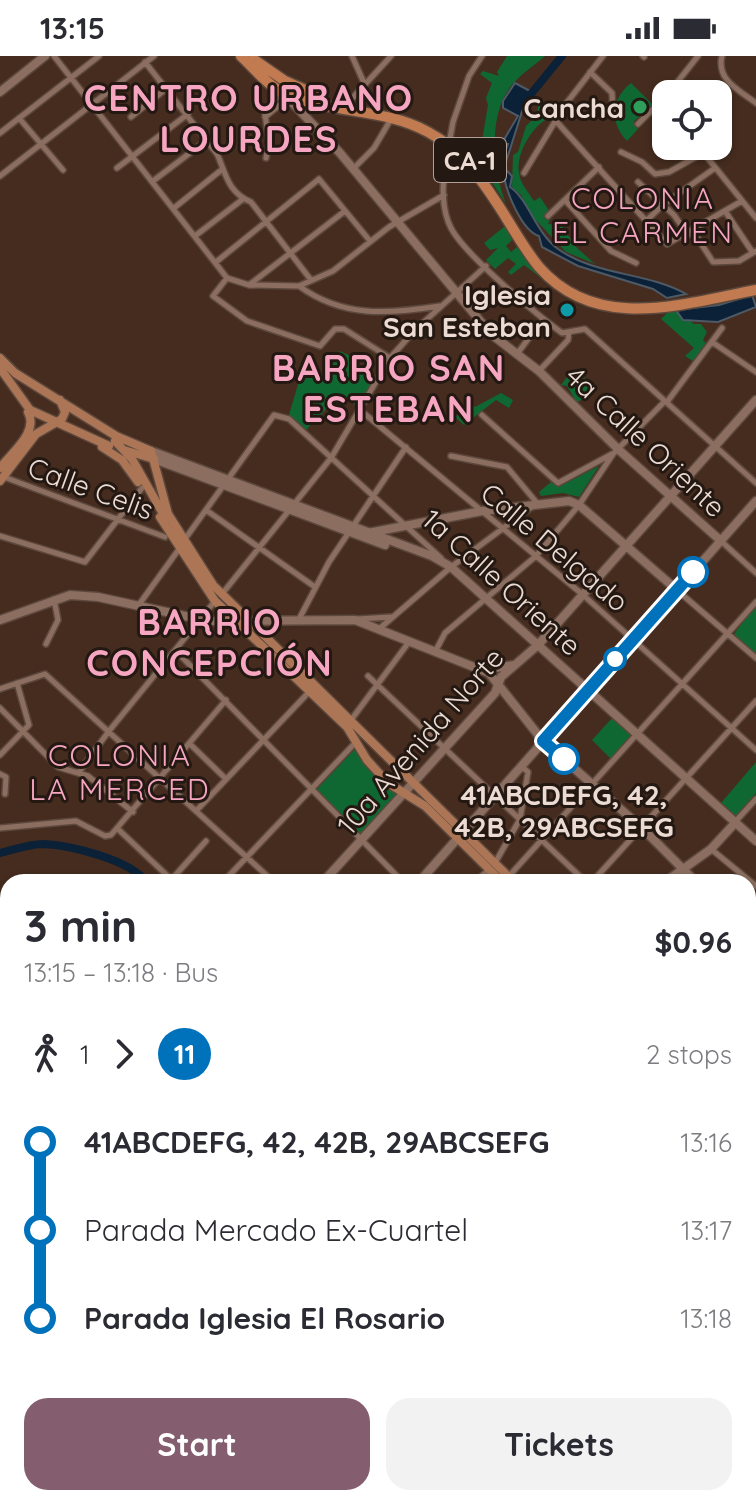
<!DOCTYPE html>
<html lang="en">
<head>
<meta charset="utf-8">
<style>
  body { margin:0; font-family:Quicksand,sans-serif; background:#f2f2f3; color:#2b2b33; height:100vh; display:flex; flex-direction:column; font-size:30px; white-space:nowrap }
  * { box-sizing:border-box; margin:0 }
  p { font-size:26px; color:#7c7c81 }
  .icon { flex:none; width:44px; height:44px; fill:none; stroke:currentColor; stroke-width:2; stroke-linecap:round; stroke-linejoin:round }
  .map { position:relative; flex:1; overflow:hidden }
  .details { position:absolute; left:0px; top:818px; width:756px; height:632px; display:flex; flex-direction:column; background:#fff; border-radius:24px 24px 0 0; box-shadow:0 2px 6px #0004 }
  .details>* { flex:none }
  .badge { padding:0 16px; border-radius:26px; font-size:28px; line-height:52px }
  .controls { position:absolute; left:652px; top:24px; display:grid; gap:16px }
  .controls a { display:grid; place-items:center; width:80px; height:80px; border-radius:16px; background:#fff; box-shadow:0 2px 6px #0004; font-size:40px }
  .map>.badge { position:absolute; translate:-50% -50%; box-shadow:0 0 0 4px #fff }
  .legs { display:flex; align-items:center; gap:12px; height:88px; padding:0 24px; font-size:26px }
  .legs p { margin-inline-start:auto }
  .overview { display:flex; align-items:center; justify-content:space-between; height:136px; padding:0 24px }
  h1 { font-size:44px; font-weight:800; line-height:60px }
  .cta { display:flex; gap:16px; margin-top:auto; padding:16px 24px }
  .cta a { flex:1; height:92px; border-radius:24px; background:#845d6e; color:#fff; font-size:32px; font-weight:800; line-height:92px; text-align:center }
  .cta a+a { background:#f2f2f3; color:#2b2b33 }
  ul { padding:0 24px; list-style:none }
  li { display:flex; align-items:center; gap:28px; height:88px; font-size:30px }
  li i { display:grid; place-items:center; width:12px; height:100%; margin:0 10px; background:currentColor }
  li i::after { content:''; width:20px; height:20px; margin:-10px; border:6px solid; border-radius:50%; background:#fff }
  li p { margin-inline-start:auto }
  li:first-child i { background:linear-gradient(#0000 50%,currentColor 0) }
  li:last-child i { background:linear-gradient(currentColor 50%,#0000 0) }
  .status { display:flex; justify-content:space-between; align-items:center; height:56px; padding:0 40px; background:#fff; direction:ltr }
  .status svg { height:22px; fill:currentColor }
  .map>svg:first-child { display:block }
</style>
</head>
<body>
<div class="status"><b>13:15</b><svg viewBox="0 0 49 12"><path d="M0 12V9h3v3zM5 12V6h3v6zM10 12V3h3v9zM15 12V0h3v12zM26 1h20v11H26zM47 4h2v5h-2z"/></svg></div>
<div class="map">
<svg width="756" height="1450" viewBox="0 0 756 1450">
  <rect width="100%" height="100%" fill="#452c1f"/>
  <path fill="#0f6832" d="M507,0H545C535,9 521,18 512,29C487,58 493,115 506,148L486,117L493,113L490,98L481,91L488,49L486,42L492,27L480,18L483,15L499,20L497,16Z
    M631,27L653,49L634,65L638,73L627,85C609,66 611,43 631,27Z
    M539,45L552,61C534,66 515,98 519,117C520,127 529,137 534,145L540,141L552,159L548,168L561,169L577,192L595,208L566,196L530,158L521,139L512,131L513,99L518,96L526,70L537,59Z
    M505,170L512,184L506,190L511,196L518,190L544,224L524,209L511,219L508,216L516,208L508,202L495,213L486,204L498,192L490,194L484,187Z
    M676,254L694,268H701L707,276L703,284L706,287L693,305L685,300L694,292L661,263L668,256Z
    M340,295L359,304L358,308L375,322L357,351L351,345L338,341L306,374L289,359L301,318H327Z
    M570,317L580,318L596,331L577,347L567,330L561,329Z
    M501,337L513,344L509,352L496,344L464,369L455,361L470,348L475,351Z
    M599,410L579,441L563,437L541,440L539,436L551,426L562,429Z
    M756,549V600L734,578Z
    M613,661L632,679L611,703L592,684Z
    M355,693L397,740L361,779L316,734Z
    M756,706V737L736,760L721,747Z
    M748,1089L756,1097L753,1282L748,1276Z"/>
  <path fill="#0a2137" stroke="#4e5966" stroke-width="2" d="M515,27L530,35L536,32L532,43L525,46L504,112L512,120L510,131C529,144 535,176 558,193C596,220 647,216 686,238L667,242L653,233L578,210L542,191L539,180C522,175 506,136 504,119L497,117L508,88L502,87L518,60L503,52V45Z
    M752,239L756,251L718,266L683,264L676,254L719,249Z"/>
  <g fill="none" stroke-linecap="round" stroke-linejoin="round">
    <path stroke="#0a2137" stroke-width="8" d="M531,38L562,0
      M0,797C13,794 29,788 43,788C70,789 131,804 146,826"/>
    <g stroke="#5d483d" stroke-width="8">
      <path id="street" d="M54,0L227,222L249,229L299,230L333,215L389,171L444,139
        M352,0L365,29
        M643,0L644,1
        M722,0C716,24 739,34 756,47
        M145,6L217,98C226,117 227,136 251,146L311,224
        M590,16L612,37L613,56
        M668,38L698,0
        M348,47L391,0
        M131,61L167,32
        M265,61L288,42
        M19,62L63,114
        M555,64L667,188L742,145
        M453,66L469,20L482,0
        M638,68L666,40
        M0,77L99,0
        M698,90L756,162
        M621,96L642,106L655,118L669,116L703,97
        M266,102L269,87L265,58L281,36
        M446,104C442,125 441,153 451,172C465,199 536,258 562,277L585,273L756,427
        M117,112L188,58
        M353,113L374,92L391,63
        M524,117L565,49L603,0
        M0,120L154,0
        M153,125L207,84
        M638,126L674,159L688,179
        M565,144L611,195L636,207
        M174,152L220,115
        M725,155L753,197
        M548,160L599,111
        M647,164L664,148L715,112
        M693,175L713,206L739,205L756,195
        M195,180L243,143
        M216,206L319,123L370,185
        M227,222L213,240L247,265L320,290L335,273H344L390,302
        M249,229L345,155
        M299,230C343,262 388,258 440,250
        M712,286L756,316
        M517,298L543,263
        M539,315L568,284L569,277
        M667,346L722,272
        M360,354L582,538L756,694
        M482,359L558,427L612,398
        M4,421L165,481
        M206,454L315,531
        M0,480L85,506L142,432
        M185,483L274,359L289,363L441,502
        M721,485L756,517
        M678,535L756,602
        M222,538L331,402L390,302L415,274L486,210
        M138,550L179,493
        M357,563L391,561
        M298,565L329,506L406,391
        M379,573L451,511L537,447L507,411L451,400
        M46,588L58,564L54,543
        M175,594L403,826
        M435,596L445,577L536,500L579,449L613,398L665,345
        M368,620L586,826
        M0,633L45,618L274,826
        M0,652L58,711L88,720L133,756
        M351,664L409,586
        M190,688L226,723
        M0,699L29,669L17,627
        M79,716L109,675L215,545
        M0,718L6,721L5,738
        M197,754L309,636
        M735,766L756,743
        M0,772L76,765L105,780L111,779L226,644
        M119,774L174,826
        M711,793L756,830
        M495,807L520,763L528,716L521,710
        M509,820L756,546
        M172,823L206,785
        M224,825L356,686
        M474,826L489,814
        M592,826L756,645
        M0,846L8,855
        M0,897L8,889
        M0,941L8,951
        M0,982L8,976
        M748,985L756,976
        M748,987L756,995
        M0,1030L8,1021
        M748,1060L756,1051
        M0,1079L8,1071
        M0,1084L8,1092
        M0,1114L8,1121
        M0,1228L7,1235
        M0,1281L8,1272
        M0,1321L8,1329
        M748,1336L756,1341
        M748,1382L756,1385
        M0,1402L8,1393
        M0,1416L8,1422
        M748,1440L756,1444
        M32,1442L42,1450
        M134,1442L143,1450
        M643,1442L658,1450
        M433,1450L440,1442
        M583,1450L588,1442"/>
    </g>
    <g stroke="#5d483d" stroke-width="11">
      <path id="secondary" d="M0,36L45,0
        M282,36L340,97L491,278L539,315L619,394L721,485
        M151,395L432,500L451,511L756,785
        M154,403L385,489
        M368,477L482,455L569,445L579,449L677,534
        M0,564L70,539L98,541L208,565L355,564L489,617L543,685L642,772L696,826
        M484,614L514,609
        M323,826L495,637L501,621L538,589L756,344
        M419,826L756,445
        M665,826L711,793L735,767
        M748,853L756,844
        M748,875L756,883
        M0,1153L8,1160
        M0,1180L8,1171
        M235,1442L244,1450
        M415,1442L424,1450
        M62,1450L71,1442
        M216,1450L223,1442
        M310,1450L317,1442"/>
    </g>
    <g stroke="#5d483d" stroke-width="11">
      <path id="primary" d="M0,302L15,317L116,380L151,395L168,458L213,529L514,826
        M0,312L30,354L109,390
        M115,385L132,403L166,463
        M102,391L122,404L138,426
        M124,394L154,403
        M0,412C12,396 39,376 28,356
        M0,425L36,378L62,363L65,356L60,344
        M160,461L215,545L347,671L367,704L388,727L425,750L502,826
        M748,1070L756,1077
        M748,1081L756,1089
        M495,1450L513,1442"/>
    </g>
    <g stroke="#5d483d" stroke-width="13">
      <path id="highway" d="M241,0C254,12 266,28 282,36C326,58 383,51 428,76C462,94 482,124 502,155C514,174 525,194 539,211C597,277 682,248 756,234
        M253,3L285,25L319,40"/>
    </g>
    <use href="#street" stroke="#8b6e5f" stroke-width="5"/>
    <use href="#secondary" stroke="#8b6e5f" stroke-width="8"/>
    <use href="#primary" stroke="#ac7656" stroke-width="8"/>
    <use href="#highway" stroke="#c27b50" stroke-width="10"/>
    <g stroke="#5d483d" stroke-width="8" stroke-linecap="butt">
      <path id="street-bridge" d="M446,104L453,66"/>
    </g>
    <use href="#street-bridge" stroke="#8b6e5f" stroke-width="5"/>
  </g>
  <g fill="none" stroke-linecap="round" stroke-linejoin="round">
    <g stroke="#fff" stroke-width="18">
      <path id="line-1" d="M564,703L543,685L693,516"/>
    </g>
    <use href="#line-1" stroke="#0072bc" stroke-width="12"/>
  </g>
  <circle fill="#2e9e5b" stroke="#231812" stroke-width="3" cx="640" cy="51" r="8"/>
  <circle fill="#0f9aa8" stroke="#231812" stroke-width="3" cx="567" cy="254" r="8"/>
  <g fill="#fff" stroke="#0072bc" stroke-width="4">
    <circle cx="693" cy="516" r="14"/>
    <circle cx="615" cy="603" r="10"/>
    <circle cx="564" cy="703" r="14"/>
  </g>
  <g text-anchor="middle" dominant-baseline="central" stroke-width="6" stroke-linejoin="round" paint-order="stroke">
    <rect fill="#231812" stroke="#b0a099" stroke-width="2" x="434" y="82" width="72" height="44" rx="6"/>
    <g font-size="26" font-weight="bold" fill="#ecdbd3">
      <text x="470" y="104">CA-1</text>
    </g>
    <g font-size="28" font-weight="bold" fill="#ecdbd3" stroke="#231812" text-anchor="end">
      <text x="624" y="51">Cancha</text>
      <text x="551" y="238">Iglesia<tspan x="551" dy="32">San Esteban</tspan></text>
    </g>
    <g font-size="28" fill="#ecdbd3" stroke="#231812">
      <text transform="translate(646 385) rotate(43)">4a Calle Oriente</text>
      <text transform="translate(91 432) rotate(20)">Calle Celis</text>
      <text transform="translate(555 491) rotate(40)">Calle Delgado</text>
      <text transform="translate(502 526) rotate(42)">1a Calle Oriente</text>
      <text transform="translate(420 685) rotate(-49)">10a Avenida Norte</text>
    </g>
    <g font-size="28" font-weight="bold" fill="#ecdbd3" stroke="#231812">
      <text x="564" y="738">41ABCDEFG, 42,<tspan x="564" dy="32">42B, 29ABCSEFG</tspan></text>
    </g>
    <g font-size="30" letter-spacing="2" fill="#f6a6c0" stroke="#231812">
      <text x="643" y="142">COLONIA<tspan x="643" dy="34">EL CARMEN</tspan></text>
      <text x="120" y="699">COLONIA<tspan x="120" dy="34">LA MERCED</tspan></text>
    </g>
    <g font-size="36" font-weight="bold" letter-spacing="2" fill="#f6a6c0" stroke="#231812">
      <text x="249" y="41">CENTRO URBANO<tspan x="249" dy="41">LOURDES</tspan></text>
      <text x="389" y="311">BARRIO SAN<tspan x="389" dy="41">ESTEBAN</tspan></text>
      <text x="210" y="565">BARRIO<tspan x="210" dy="41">CONCEPCIÓN</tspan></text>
    </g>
  </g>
</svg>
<div class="controls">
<a><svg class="icon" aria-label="locate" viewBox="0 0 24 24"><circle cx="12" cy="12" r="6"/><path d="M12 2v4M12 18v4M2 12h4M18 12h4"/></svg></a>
</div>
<section class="details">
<div class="overview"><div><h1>3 min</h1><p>13:15 – 13:18 · Bus</p></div><b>$0.96</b></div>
<div class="legs"><svg class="icon" aria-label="walk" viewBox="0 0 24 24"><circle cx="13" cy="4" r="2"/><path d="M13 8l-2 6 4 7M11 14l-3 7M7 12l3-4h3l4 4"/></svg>1<svg class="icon" aria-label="forward" viewBox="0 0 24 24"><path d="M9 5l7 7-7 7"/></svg><b class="badge" style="background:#0072bc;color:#fff">11</b><p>2 stops</p></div>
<ul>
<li><i style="color:#0072bc"></i><b>41ABCDEFG, 42, 42B, 29ABCSEFG</b><p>13:16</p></li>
<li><i style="color:#0072bc"></i><span>Parada Mercado Ex-Cuartel</span><p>13:17</p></li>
<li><i style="color:#0072bc"></i><b>Parada Iglesia El Rosario</b><p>13:18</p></li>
</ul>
<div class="cta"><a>Start</a><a>Tickets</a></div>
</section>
</div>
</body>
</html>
